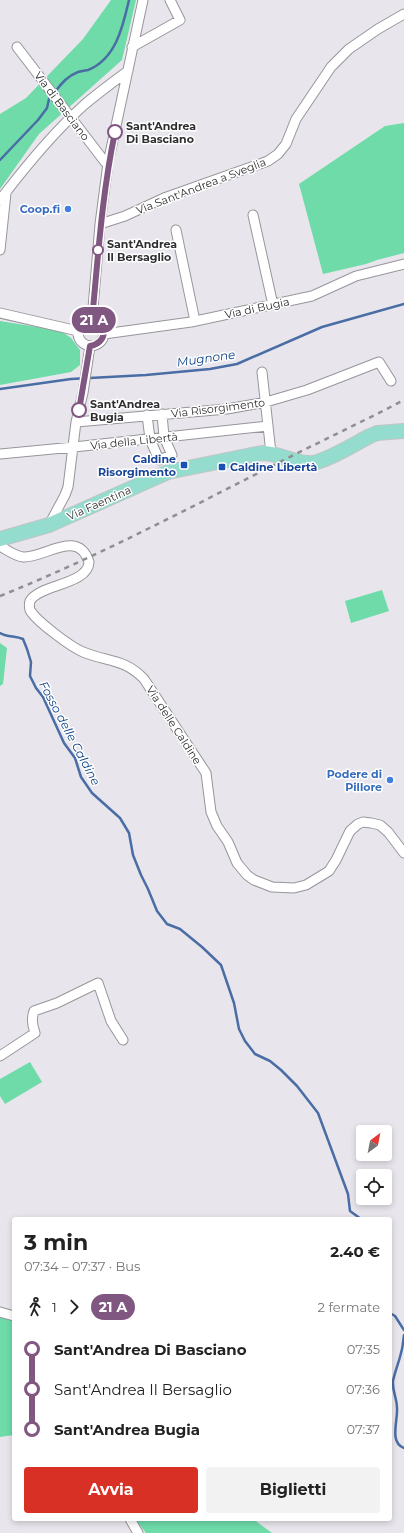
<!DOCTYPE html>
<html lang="it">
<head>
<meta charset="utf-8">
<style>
  body { margin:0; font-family:Montserrat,sans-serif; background:#f2f2f2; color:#222; height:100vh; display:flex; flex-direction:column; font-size:15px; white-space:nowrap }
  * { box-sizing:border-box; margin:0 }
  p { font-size:13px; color:#767676 }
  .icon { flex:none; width:22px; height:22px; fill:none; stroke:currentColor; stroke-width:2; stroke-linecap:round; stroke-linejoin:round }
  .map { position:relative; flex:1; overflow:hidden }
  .panel { position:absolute; left:12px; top:1217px; width:380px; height:304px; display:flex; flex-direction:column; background:#fff; border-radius:4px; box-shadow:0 2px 6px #0003 }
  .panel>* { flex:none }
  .badge { padding:0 8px; border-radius:13px; font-size:14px; line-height:26px }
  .needle { width:26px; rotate:32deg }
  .buttons { position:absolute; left:356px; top:1125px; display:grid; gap:8px }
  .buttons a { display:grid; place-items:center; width:36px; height:36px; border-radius:4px; background:#fff; box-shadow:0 2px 6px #0003; font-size:20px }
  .map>.badge { position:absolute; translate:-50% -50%; box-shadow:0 0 0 2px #fff }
  .legs { display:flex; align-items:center; gap:6px; height:44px; padding:0 12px; font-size:13px }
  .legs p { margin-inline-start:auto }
  .headline { display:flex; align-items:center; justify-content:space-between; height:68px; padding:0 12px }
  h1 { font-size:22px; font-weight:700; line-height:30px }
  .cta { display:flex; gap:8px; margin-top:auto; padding:8px 12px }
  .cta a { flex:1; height:46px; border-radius:4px; background:#d93025; color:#fff; font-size:16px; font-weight:700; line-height:46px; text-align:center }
  .cta a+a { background:#f2f2f2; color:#222 }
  ul { padding:0 12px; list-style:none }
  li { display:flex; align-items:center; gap:14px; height:40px; font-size:15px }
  li i { display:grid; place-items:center; width:6px; height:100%; margin:0 5px; background:currentColor }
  li i::after { content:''; width:10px; height:10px; margin:-5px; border:3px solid; border-radius:50%; background:#fff }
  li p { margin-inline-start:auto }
  li:first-child i { background:linear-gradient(#0000 50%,currentColor 0) }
  li:last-child i { background:linear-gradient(currentColor 50%,#0000 0) }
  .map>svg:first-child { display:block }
</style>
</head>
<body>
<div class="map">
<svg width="404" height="1533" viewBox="0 0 404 1533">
  <rect width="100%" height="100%" fill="#e8e6ec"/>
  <path fill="#6edba9" d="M111,0H136L122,60L39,134L0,189V114L26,98L83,39Z
    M404,123V253L377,260L366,264L323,274L299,184L385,126Z
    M0,321L61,331L71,338L80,350V365L71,372L0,385Z
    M382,590L389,611L351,623L345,601Z
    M0,643L7,648L3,684L0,686Z
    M30,1062L42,1082L5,1104L0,1096V1079Z
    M0,1312L14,1316V1435L0,1437Z
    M135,1519H253L272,1533H146Z"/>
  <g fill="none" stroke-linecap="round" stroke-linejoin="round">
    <path stroke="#496da4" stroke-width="2.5" d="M55,92C60,85 68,76 76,73C79,71 84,71 88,70C116,59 123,26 129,0
      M0,160L38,120L47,108L49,99L52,96
      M0,389L71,379L146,375L210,369L237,364L322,327L404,304
      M0,633C7,637 15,636 23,639L27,649L31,662L30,676L36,688L43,697L64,743L75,758L81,777L92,793L120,818L129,833L133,855L141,875L148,889L157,911L167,924L180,929L202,947L221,965L234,1003L239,1029L245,1041L255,1054L270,1061L281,1070L297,1086L318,1113L348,1194L350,1211L361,1219
      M390,1313L395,1316L404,1330
      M404,1335C403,1341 403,1347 401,1353C399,1362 395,1371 393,1381C392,1391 397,1398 397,1408C398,1420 389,1443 404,1448"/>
    <g stroke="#97959b" stroke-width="11">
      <path id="minor" d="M17,47L105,162L108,163
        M132,47L180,20L170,0
        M0,200C25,167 53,133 84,105C98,93 113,82 128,71
        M253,215L273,305
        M100,224L125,216L164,198L268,161L278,154L286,144L296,119L331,67L349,49L378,29L404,14
        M176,230L195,321
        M0,250L6,193
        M0,313L78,331
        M92,320L100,224L108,163L143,0
        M78 333a13 13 0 1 1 26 0a13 13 0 1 1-26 0Z
        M104,334L191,322L312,296L356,276L404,264
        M262,372L271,453
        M147,415L150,439L159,460L172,455L164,437L162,414
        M76,422L227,409L266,402L307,390L379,362L391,381
        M0,454L74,447L268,426
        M49,525L65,495L68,487L76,422L83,393L90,346
        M0,546C7,550 15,556 23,557C45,558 78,528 89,562C88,585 40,584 30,601C29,604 29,606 30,610C36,621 71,647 83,652C107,662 124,658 144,679L206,773L211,812L217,826L228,842L237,863L247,875L254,880L272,887L294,888L306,885L329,871L336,860L350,831L358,824L363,822L371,823L380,825L388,832L404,853
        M0,1056L35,1033C32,1025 31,1019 34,1011L57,1003L98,983L111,1021L123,1040
        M0,1312L14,1316
        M130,1519L138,1533"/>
    </g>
    <g stroke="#c4c4c5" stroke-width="16">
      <path id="primary" d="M0,539L49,525L168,472L262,453C278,453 292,462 308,463C321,465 356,443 370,436L377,433L404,431"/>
    </g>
    <use href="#minor" stroke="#fff" stroke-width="9"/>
    <use href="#primary" stroke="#94dcce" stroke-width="14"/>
    <path stroke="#8f8e92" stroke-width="2.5" stroke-dasharray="5 5" stroke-linecap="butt" d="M0,596C95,558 185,510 276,464C319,442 362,422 404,400"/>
  </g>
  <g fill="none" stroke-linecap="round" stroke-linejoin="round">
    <g stroke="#fff" stroke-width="9">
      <path id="line-1" d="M79,410L90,346C107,343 109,324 92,320C98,257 102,194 115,132"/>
    </g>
    <use href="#line-1" stroke="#805781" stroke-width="6"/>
  </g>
  <g fill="#fff" stroke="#805781" stroke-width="2">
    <circle cx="115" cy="132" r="7"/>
    <circle cx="98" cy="250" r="5"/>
    <circle cx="79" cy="410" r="7"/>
  </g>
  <g fill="#3f7fe0" stroke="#fff" stroke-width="1.5">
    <circle cx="68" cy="209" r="4"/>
    <circle cx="390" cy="780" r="4"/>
  </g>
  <g fill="#1a4fb4" stroke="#fff" stroke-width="1.5">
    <rect x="180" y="461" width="8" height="8" rx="2"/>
    <rect x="218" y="463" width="8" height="8" rx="2"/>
  </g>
  <g text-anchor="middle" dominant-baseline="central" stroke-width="3" stroke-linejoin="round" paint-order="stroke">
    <g font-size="11" fill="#2e2d2f" stroke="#fff">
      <text transform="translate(62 106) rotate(53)">Via di Basciano</text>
      <text transform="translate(201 186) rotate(-21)">Via Sant'Andrea a Sveglia</text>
      <text transform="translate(257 308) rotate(-12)">Via di Bugia</text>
      <text transform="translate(218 408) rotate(-7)">Via Risorgimento</text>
      <text transform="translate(134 441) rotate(-6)">Via della Libertà</text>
      <text transform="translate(99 503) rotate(-24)">Via Faentina</text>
      <text transform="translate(174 725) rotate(57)">Via delle Caldine</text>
    </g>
    <g font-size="11" font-weight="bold" fill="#2e2d2f" stroke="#fff" text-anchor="start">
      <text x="126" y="126">Sant'Andrea<tspan x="126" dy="13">Di Basciano</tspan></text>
      <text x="107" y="244">Sant'Andrea<tspan x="107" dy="13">Il Bersaglio</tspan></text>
      <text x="90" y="404">Sant'Andrea<tspan x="90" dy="13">Bugia</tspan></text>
    </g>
    <g font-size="11" font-weight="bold" fill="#366cbe" stroke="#fff" text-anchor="end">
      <text x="60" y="209">Coop.fi</text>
      <text x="382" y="774">Podere di<tspan x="382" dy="13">Pillore</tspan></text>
    </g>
    <g font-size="11" font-weight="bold" fill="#164399" stroke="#fff" text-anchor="end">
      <text x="176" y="459">Caldine<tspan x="176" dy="13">Risorgimento</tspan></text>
      <text x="230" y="467" text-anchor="start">Caldine Libertà</text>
    </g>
    <g font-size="12" font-style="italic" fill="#0b4085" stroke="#fff">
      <text transform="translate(206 358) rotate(-8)">Mugnone</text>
      <text transform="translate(70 733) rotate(62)">Fosso delle Caldine</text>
    </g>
  </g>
</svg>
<div class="buttons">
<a><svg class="needle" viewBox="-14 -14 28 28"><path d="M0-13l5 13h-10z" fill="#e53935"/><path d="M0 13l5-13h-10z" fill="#767676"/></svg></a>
<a><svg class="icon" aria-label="locate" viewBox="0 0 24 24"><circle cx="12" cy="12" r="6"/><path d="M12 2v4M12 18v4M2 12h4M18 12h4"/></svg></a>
</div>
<b class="badge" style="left:94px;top:320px;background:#805781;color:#fff">21 A</b>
<section class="panel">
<div class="headline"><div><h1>3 min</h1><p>07:34 – 07:37 · Bus</p></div><b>2.40 €</b></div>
<div class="legs"><svg class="icon" aria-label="walk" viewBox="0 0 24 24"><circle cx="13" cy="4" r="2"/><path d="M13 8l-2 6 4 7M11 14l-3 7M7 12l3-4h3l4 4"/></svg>1<svg class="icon" aria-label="forward" viewBox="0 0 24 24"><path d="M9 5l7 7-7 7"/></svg><b class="badge" style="background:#805781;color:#fff">21 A</b><p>2 fermate</p></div>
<ul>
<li><i style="color:#805781"></i><b>Sant'Andrea Di Basciano</b><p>07:35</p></li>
<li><i style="color:#805781"></i><span>Sant'Andrea Il Bersaglio</span><p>07:36</p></li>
<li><i style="color:#805781"></i><b>Sant'Andrea Bugia</b><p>07:37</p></li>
</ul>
<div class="cta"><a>Avvia</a><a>Biglietti</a></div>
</section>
</div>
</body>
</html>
